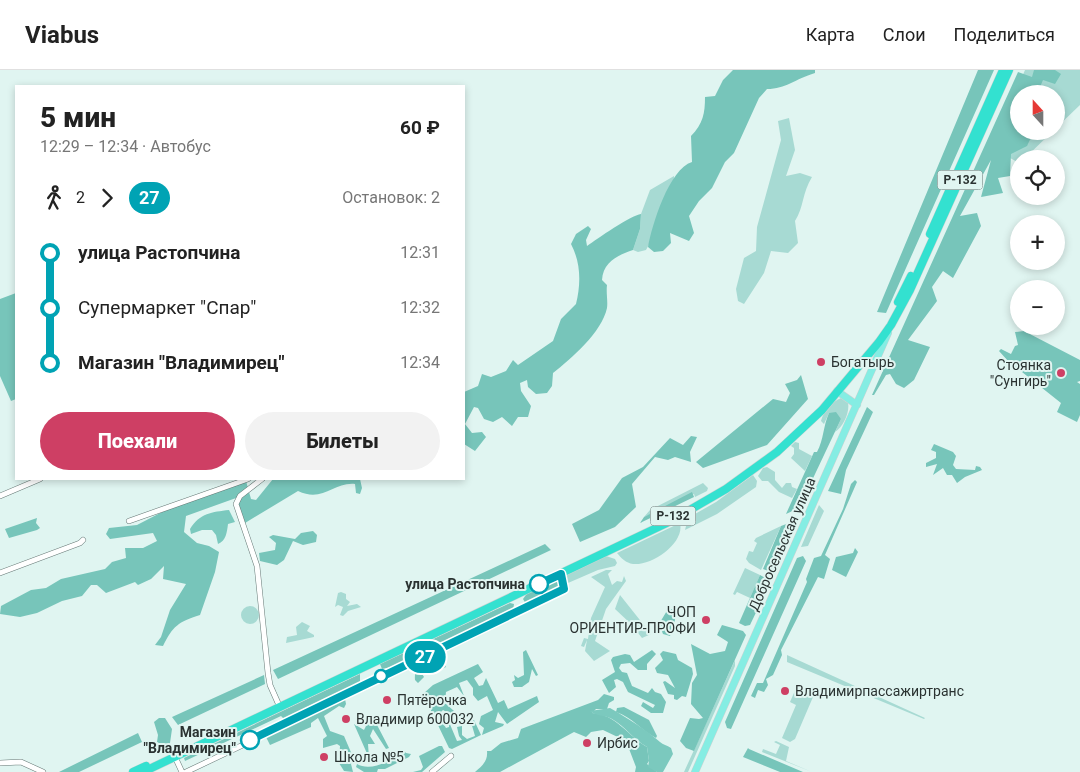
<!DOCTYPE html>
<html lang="ru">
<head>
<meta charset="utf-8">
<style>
  body { margin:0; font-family:Roboto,sans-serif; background:#f2f2f2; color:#222; height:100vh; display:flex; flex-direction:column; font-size:19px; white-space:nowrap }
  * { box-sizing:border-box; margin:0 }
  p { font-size:16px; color:#767676 }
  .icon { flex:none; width:28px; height:28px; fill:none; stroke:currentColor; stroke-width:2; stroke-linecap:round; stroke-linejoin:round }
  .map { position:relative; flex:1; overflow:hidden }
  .sheet { position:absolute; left:15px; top:15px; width:450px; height:395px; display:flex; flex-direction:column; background:#fff; border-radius:0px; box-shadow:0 2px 8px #0003 }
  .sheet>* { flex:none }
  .badge { padding:0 10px; border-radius:16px; font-size:18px; line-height:32px }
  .needle { width:32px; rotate:339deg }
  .buttons { position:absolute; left:1010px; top:15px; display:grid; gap:10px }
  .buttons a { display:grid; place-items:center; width:55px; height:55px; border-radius:50%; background:#fff; box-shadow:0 2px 8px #0003; font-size:25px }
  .map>.badge { position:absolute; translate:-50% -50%; box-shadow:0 0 0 2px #fff }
  .legs { display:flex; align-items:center; gap:8px; height:55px; padding:0 25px; font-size:16px }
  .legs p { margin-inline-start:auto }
  .headline { display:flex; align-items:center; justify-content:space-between; height:85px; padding:0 25px }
  h1 { font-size:28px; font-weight:800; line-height:38px }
  .button { display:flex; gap:10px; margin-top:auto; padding:10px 25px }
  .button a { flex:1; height:58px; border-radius:30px; background:#ce3f64; color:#fff; font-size:20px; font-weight:800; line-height:58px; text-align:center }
  .button a+a { background:#f2f2f2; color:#222 }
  ul { padding:0 25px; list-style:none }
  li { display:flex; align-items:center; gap:18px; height:55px; font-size:19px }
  li i { display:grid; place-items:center; width:8px; height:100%; margin:0 6px; background:currentColor }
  li i::after { content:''; width:12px; height:12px; margin:-6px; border:4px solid; border-radius:50%; background:#fff }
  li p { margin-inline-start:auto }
  li:first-child i { background:linear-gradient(#0000 50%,currentColor 0) }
  li:last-child i { background:linear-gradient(currentColor 50%,#0000 0) }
  header { display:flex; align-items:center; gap:30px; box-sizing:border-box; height:70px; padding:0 25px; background:#fff; border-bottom:1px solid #e0e0e0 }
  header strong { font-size:24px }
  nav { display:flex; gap:28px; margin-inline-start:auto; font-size:18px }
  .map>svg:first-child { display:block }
</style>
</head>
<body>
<header>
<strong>Viabus</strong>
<nav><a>Карта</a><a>Слои</a><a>Поделиться</a></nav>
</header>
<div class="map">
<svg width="1080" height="702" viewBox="0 0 1080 702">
  <rect width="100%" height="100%" fill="#e0f5f1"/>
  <path fill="#a7dad3" d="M1025,0H1080V35L1056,58V24H1019V61H1053L1024,89H1019V93L991,77Z
    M789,48L795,80L786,106L800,103L812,107C802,123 804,137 795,151L798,173L788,183L771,181L764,203L744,234L738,231L736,219L744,188L756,181L757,157L781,70L778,51Z
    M674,106C676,130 658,160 646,180L638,182L633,180L640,159L641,144L650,120Z
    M841,328L848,333C850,342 843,357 835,362L841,349L829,343L824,354L821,351C823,342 833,331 841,328Z
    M795,372L799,373V379L812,386L805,401L791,388L794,384V378L791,376Z
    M767,397L775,402V410L782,418L786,413H791L792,417L797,419L792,428L779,422L768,411H762L758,406L763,398Z
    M753,405L757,411L756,417L717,444L685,460L688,448L716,432Z
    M703,413L708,418L707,421L695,427L694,424L644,447L650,440Z
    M819,435L824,441L808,476L801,477Z
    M680,453C685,473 652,496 633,494C626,493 621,488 617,483Z
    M781,456L761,500L749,493L746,489L749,481L753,482L757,473L754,471L756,468Z
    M606,486L615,489L617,493L615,496L598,500L568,513L566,512L565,506Z
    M745,498L760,505L750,528L737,522L735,525L733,524Z
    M606,500H612L608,504L612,515L617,511L622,512L624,506L626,511L606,539L595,571L610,581L594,591L585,581L587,570L584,577L581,576L584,568L588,569L591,548L605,517L591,507Z
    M341,522L346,524V529L350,532L347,536L357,534L361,537L348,541L343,546L340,545L343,537L338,535L335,537L338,523Z
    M620,525L651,564L642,568L638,563L633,565L631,554L615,539Z
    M241 545a9 9 0 1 1 18 0a9 9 0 1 1-18 0Z
    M302,552L310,556L307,561L314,565V567L286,573L287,567L297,565L296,557Z
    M787,585L925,648L924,649L787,592Z
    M735,590V596L688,702H684Z
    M797,616L812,623L813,627L795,669L790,672L782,668L796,635L790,632Z
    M776,671L789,677L786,691L812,702L762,682L763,679L776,684L780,675L774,672Z"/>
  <path fill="#77c5ba" d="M733,0H815V3C795,9 786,19 767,19L759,28L734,83L725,92L712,118L699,131L689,146L694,163L689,171L670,163L671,173L663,181L654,182L648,177C652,155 669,99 692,92L691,66C703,54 705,43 705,27L715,26L723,10Z
    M978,0H994L886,243L877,242Z
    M1034,0H1055L1061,4L1055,14L1043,10L1037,24H1019V61H1034L1027,76L1011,84L1010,106L998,108L1003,123L981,127L991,90L960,146L977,143L981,156L953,208L943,201L932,217L937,231L908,270L930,277L914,310L904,318L896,314L890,304L886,305L874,325H872L1018,2L1032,7Z
    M641,144L640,159L633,180C618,185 603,192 602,210L607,215C606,223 608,231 607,238C602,262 571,289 553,303L552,316L547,323L536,324L528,317L527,310L520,313L521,321L531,336L528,347H518L512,356L502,347L493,352L484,349L478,338L474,337L465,354L472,363L482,362L486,367L475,381L464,374V322L478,316L482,304L491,307L506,301L513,290L518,295L553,271L561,249L576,234C581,214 581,193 571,174L576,164L588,156L591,159L586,170L587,176C597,169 631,145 641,144Z
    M16,223V329L11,331L0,306V229Z
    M1024,261L1080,290V311L1077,312L1080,314V345L1077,352L1057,342L1061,333L1008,291L999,281L1001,279L1011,284L1015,276L1018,275L1015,262Z
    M801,305L808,329L767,375L703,398L696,392L773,329L786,332L790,323L785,314L797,310Z
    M867,337L873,342L846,400L841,424L828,421Z
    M836,342L841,349L799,438L786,444L814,382H817C824,369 823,356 829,343Z
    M691,366L697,367L690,382L691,392L675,387L668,390L655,387L632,414L636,437L615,457L580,472L572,454L599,440L622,408L643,397L670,368L683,375Z
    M934,374L953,382L956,386L953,395L956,399L975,400L976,396L980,397L982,400L965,407L957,413L952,405H947L943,398L933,405L937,394L926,397V393L936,388V382L931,380Z
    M273,409H360L362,418L360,424L356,423L355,414C333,412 323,433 298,421L245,453L236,428L186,446L184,462L197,473L209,476L219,482L215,502L200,545C178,552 173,556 163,576L155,575L161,567L170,540L186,514L163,509L164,496L151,509L138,515L135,512L106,523L97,515H91L82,526L62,531L37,543L20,547L0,544L1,536L31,520L46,518L61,509L105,499L112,492L126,488L125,478H143L157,471L153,463L110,469L106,464L109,458L137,455L166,440L246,411L251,429L256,430Z
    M855,410L857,412L825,485L830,489L824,509L818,507L781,580L782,585L773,605L766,609L768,615L764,622L758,620L755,628L751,626L757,613H763L807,512L806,509L814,488L821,486L843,439L851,414Z
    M692,422L694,427L640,453L644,447Z
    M37,448L36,453L40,458L37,460L9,468L5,459Z
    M797,450L774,503L763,499L781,456Z
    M313,461L317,465L316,472L303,475L293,471L284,490L277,495L260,491L259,483L275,480L276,473L269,467L273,465L295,469L301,463Z
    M545,474L551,480L278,609L273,600Z
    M855,478L858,482L846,507L832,500L836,487L853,483Z
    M803,486L806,491L731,659L727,658L725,652L797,488Z
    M760,505L771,511L750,555L745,556L739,553Z
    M556,511L561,512L558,519L526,534L523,529L528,522L535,521L537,523Z
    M510,533L514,534L513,540L401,595L382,599L380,594Z
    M668,539H672L675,550L670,566L663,564L659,554Z
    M722,555L743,561L746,565L694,681L686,678L680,671L690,648L699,649L703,648L691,634L692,613L697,605L691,574L710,584L725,581L728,572L717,565Z
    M526,580L538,605L536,606L532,599L529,612L522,617H514L512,612L515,610L514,605L518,608L524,605L523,582Z
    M652,580L656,584L647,594V600H638L630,593L621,594L619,598L622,602L627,603L632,616L648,623L652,618L655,622L661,624L666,632L663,643H651L641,636L643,632L653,638L655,635L628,622L623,612L617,609L614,610L616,617L609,623L602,610L615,602L611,590L613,587L625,584L630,585L634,592Z
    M663,581L676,584L678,590L692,598L693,604L686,627L682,626L677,630L674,629V625L668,624L663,612L665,611L675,618L668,605L657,603L655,598L663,590L660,584Z
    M431,589L433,595L436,596L440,592L444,593L446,597L429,605L424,601L421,602L424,607L418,613L415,610C414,597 419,594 431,589Z
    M478,594L483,602L474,608L479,616L483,615L486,608L498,633L504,630L508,639L537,626L539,632L507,654L498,642L495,652L504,654L503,656L482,665L484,658L479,654L481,646L493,640L487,626L478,631L473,625V618L467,610L459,613L464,626L457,617L446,622L445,633L454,641L450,644L443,640L440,643V648L446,658L449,657V652L457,671L462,670L459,666L457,657L462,656V665L467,669L475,666L471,652L474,650L481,665L452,679L449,678L423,624L433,615Z
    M360,604V612L285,650L281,646L185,691L184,688Z
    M264,605L265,614L178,655L172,647Z
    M604,624L614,627V630L609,633L607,639H596L592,643C616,644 629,667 647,677L649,691L647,694L657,702H635L636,697L626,671L603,660L591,662L586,667L574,662L500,702H475C482,696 488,691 487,681H491L501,673L518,668L521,659L598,630Z
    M345,629L346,634L344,638L339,636L324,646L330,661L344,666L353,687L351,694L353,702L344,701L339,693L340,676L337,674L323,678V669L327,666L318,648L311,653V657L270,675L266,667Z
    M624,637L649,650L657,666L656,668C642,661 632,647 616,642L617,638Z
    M159,648H165L172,659L170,673L165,676L157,672L158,665L154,652Z
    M368,652L376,653L389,678L386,679L373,659L370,666L375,674H368L369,688L354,654L364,660Z
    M138,663L142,672L79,702H59Z
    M439,676H442L445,682L422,702H413L421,700L423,697L419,686Z
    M748,678L749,679L803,702H780L743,687Z
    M403,680L406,683L411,684L409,687L385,699H378L377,702H364L356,697L357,694C368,701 390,694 395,682Z"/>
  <path fill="#7bc9be" d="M229,440L235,452L228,454C227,462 226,471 218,474L216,465L212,460H202L191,464L190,459C200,443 212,442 229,440Z
    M610,638C629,649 645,659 660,672C663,675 667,675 671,678L673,684L663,702H657L648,697L649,691L647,677C634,670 626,657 612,649C605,645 595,646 590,641Z"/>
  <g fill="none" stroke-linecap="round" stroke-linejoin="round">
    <g stroke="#657875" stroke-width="6">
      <path id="minor" d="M262,409L240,426L236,434L257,496L268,603L270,615L278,633
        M0,426L40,409
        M129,451L248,409
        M0,503L80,473L83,470
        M175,687L182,702
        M0,693L21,692L43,702
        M186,702L348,625L384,604L392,603L564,519L561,504
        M432,702L451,686"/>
    </g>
    <g stroke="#d0d2d2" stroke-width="8">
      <path id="major" d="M837,321L857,335
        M695,702L888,263"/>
    </g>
    <g stroke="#d0d2d2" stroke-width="9">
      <path id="highway" d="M930,164L1003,0
        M898,232L911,206
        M133,702L146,696
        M143,702L669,452L726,419L777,382L822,340L879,272L891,255L910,220L1009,0"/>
    </g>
    <use href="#minor" stroke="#fff" stroke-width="5"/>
    <use href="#major" stroke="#85ede3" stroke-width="7"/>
    <use href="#highway" stroke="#33e1d0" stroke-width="8"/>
  </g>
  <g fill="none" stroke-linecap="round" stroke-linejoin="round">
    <g stroke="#fff" stroke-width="11">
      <path id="line-1" d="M250,670L564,519L561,504L539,514"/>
    </g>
    <use href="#line-1" stroke="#00a3b4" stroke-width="8"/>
  </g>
  <g fill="#ce3f64" stroke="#e0f5f1" stroke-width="2">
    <circle cx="821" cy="292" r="5"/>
    <circle cx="1061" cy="303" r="5"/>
    <circle cx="706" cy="550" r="5"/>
    <circle cx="785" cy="621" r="5"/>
    <circle cx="387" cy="630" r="5"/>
    <circle cx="346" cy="649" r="5"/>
    <circle cx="587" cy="673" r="5"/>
    <circle cx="324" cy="687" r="5"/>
  </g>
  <g fill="#fff" stroke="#00a3b4" stroke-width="2.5">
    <circle cx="539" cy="514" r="9"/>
    <circle cx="381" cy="606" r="6"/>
    <circle cx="250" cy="670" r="9"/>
  </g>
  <g text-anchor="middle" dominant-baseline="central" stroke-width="4" stroke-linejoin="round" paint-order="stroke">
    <g fill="#e0f5f1" stroke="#616c6b" stroke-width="1">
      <rect x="937.5" y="100.5" width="45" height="19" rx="4"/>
      <rect x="650.5" y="436.5" width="45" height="19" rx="4"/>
    </g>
    <g font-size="12" font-weight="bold" fill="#2a3231">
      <text x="960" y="110">Р-132</text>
      <text x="673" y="446">Р-132</text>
    </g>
    <g font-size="14" fill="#2a3231" stroke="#e0f5f1" text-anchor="start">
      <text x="831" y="292">Богатырь</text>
      <text x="1051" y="295" text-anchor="end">Стоянка<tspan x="1051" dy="16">"Сунгирь"</tspan></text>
      <text x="696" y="542" text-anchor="end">ЧОП<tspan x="696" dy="16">ОРИЕНТИР-ПРОФИ</tspan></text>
      <text x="795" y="621">Владимирпассажиртранс</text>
      <text x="397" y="630">Пятёрочка</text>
      <text x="356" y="649">Владимир 600032</text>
      <text x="597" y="673">Ирбис</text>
      <text x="334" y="687">Школа №5</text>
    </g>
    <g font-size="14" fill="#2a3231" stroke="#e0f5f1">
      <text transform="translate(782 474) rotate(-66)">Добросельская улица</text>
    </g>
    <g font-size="14" font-weight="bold" fill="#2a3231" stroke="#e0f5f1" text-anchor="end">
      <text x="525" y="514">улица Растопчина</text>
      <text x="236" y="662">Магазин<tspan x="236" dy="16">"Владимирец"</tspan></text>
    </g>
  </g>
</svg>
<div class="buttons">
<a><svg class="needle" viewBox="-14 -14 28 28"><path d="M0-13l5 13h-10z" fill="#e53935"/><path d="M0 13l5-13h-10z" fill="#767676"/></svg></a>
<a><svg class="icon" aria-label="locate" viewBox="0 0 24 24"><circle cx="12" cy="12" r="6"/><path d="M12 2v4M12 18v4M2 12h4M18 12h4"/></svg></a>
<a>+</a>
<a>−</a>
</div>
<b class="badge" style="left:425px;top:587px;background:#00a3b4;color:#fff">27</b>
<section class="sheet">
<div class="headline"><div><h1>5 мин</h1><p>12:29 – 12:34 · Автобус</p></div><b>60 ₽</b></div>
<div class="legs"><svg class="icon" aria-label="walk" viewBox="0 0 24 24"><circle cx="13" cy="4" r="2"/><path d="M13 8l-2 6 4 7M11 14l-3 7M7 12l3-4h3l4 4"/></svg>2<svg class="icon" aria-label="forward" viewBox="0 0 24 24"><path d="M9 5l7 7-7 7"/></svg><b class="badge" style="background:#00a3b4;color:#fff">27</b><p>Остановок: 2</p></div>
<ul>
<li><i style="color:#00a3b4"></i><b>улица Растопчина</b><p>12:31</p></li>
<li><i style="color:#00a3b4"></i><span>Супермаркет &quot;Спар&quot;</span><p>12:32</p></li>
<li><i style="color:#00a3b4"></i><b>Магазин &quot;Владимирец&quot;</b><p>12:34</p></li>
</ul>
<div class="button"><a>Поехали</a><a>Билеты</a></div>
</section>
</div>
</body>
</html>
